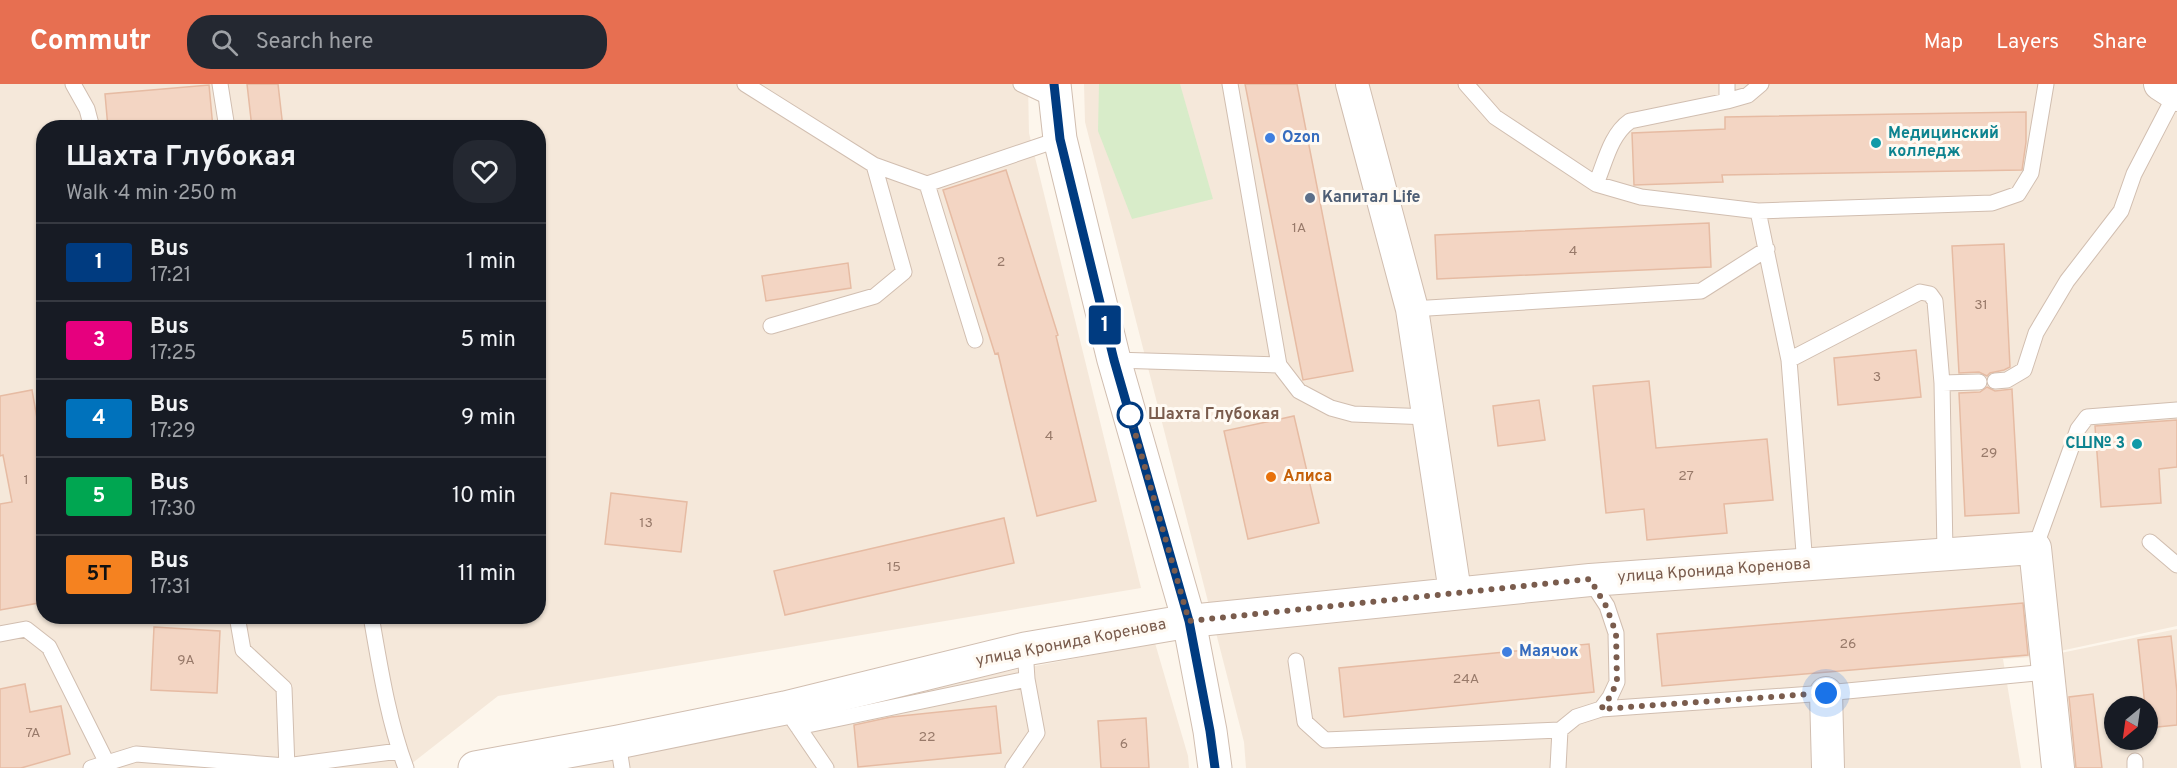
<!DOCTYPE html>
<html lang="en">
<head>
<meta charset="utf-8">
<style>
  body { margin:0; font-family:Overpass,sans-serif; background:#242831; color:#f1f3f6; height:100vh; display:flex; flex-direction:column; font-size:22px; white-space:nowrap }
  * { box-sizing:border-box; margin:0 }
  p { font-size:20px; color:#9ea1a6 }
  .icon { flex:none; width:33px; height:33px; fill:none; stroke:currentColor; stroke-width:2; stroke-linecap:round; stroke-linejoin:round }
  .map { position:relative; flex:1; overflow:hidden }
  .side { position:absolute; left:36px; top:36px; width:510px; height:504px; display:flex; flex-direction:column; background:#171b24; border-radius:24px; box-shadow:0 2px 4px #0004 }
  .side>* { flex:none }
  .badge { padding:0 12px; border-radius:4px; font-size:21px; line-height:39px }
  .needle { width:39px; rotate:209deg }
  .buttons { position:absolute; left:2104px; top:612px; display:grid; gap:12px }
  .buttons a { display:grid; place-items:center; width:54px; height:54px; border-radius:50%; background:#171b24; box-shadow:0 2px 4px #0004; font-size:30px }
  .you { position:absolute; width:30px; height:30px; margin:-15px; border:4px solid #fff; border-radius:50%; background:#1a73e8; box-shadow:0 0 0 9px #1a73e833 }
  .map>.badge { position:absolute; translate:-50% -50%; box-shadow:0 0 0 3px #fff }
  .round { display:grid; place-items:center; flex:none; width:63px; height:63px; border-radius:24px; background:#242831 }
  .overview { display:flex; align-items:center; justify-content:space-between; height:102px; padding:0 30px }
  h1 { font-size:28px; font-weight:700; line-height:45px }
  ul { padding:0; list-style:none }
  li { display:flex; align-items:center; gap:18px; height:78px; padding:0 30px; border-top:2px solid #363941 }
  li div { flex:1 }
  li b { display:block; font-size:22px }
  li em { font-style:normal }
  li .badge { min-width:66px; font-weight:700; text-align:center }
  header { display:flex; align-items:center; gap:36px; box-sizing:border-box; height:84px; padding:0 30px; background:#e76f51; color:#fff }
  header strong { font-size:28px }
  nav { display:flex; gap:33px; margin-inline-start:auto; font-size:21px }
  .search { width:420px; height:54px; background:#242831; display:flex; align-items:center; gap:15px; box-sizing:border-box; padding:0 21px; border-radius:24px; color:#9ea1a6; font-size:22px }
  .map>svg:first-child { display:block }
</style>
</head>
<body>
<header>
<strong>Commutr</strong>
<div class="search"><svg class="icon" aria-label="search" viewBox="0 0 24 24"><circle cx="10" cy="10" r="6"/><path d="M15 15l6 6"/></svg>Search here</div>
<nav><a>Map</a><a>Layers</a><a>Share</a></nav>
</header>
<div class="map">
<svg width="2177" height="684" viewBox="0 0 2177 684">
  <rect width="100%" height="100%" fill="#fdf6ec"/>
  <path fill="#f5e8da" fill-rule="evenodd" d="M0,0H1028L1029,49L1141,504L498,612L406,684H0ZM44,44H538V532H44Z
    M1084,0H2177V542L2032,573L2003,575L2021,684H1246L1244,658L1085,38Z
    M2177,545V684H2066L2051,571ZM2115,622H2148V656H2115Z
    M1155,559L1188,672L1189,684H525L531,679Z"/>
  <path fill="#d8ecc9" d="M1099,0H1180L1213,115L1132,135L1098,47Z"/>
  <path fill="#f3d5c3" stroke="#e6bba3" stroke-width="1.5" d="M247,0H278L283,44H252Z
    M1245,0H1297L1353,287L1303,296Z
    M209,1L213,44H108L105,10Z
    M2026,28V58L2022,86L1722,91L1723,98L1634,101L1632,49L1725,45V33Z
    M1006,86L1058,251L1056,252L1096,417L1037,432L998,269L995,270L943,106Z
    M1709,139L1711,183L1437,195L1435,151Z
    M2004,160L2010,283L2004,286L1990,289L1987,292L1979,288L1959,289L1952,162Z
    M848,179L851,204L766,217L762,192Z
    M1916,266L1921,313L1838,321L1834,274Z
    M1649,297L1656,364L1767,355L1773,416L1724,420L1727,449L1647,456L1644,425L1606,429L1593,302Z
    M1987,303L1995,307L2012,305V306L2019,429L1965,432L1959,309L1980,308Z
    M32,306L44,374V518L0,526V420L12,418L3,371L0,372V312Z
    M1539,316L1545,356L1498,362L1493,322Z
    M1294,332L1319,439L1248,455L1224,347Z
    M2177,336V383L2159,385L2161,419L2101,423L2095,342Z
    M611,409L687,418L681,468L605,460Z
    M1004,434L1014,479L785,531L774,487Z
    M2023,519L2028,571L1662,602L1657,550Z
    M154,543L220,547L217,609L151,606Z
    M2171,552L2177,608V641L2148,644V622H2145L2138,556Z
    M1589,560L1594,608L1344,633L1339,584Z
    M25,600L30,628L61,622L70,670L21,684H0V605Z
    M2093,610L2102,684H2076L2069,613Z
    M996,622L1001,669L858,683L854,641L891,633Z
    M1146,634L1149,684H1101L1098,637Z"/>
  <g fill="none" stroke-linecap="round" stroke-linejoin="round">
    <g stroke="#d1beb0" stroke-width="17">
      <path id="service" d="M73,0L87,25L92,44
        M220,0L227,44
        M745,0L874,81L927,100L1060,55
        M1021,0L1055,16
        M1230,0L1279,281L1299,307L1331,324L1353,330L1429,333
        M1466,0L1495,33L1596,100L1641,113L1758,127L1992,119L2018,110L2031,89L2046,0
        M1727,0V17
        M927,100L975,256
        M1596,100C1605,79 1610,51 1630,37L1727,17L1748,11L1761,0
        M1758,127L1789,276L1805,481
        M1412,225L1701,207L1767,165
        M771,242L875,212L904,188L874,81
        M1114,276L1279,281
        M1789,276L1920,208L1930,210L1935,217L1942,299L1945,469
        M1995,297L2007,296L2024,286L2036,249L2067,197L2121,127L2134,90L2175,11
        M1942,299L1979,298
        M2150,458L2177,481
        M2035,464L2078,345L2087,333L2177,326
        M237,532L243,566L284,604L287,684
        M371,532C380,583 388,636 406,684
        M0,550L26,545L49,563L107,679
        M1296,577L1305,638L1325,656L1560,646
        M1601,625L1826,609L2048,588
        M794,637L826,684
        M798,643L1027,595
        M618,658L622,684
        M2135,677V684
        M91,684L136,670L286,682L399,667
        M1013,684L1037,649L1027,595L1025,565
        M1558,684L1560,646L1576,633L1601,625L1610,613L1617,598L1616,549L1607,522L1590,496"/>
    </g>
    <g stroke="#d1beb0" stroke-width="34">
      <path id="minor" d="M1352,0L1412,225L1455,508
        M2160,0L2177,11
        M1189,537L1590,496L2035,464L2058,684
        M1826,609L1828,684"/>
    </g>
    <g stroke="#d1beb0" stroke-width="35">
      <path id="tertiary" d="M1054,0L1060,55L1114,276L1189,537L1210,647L1215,684
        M475,684L618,658L785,624L1025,565L1189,537"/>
    </g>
    <use href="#service" stroke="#fff" stroke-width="15"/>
    <use href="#minor" stroke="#fff" stroke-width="32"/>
    <use href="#tertiary" stroke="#fff" stroke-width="33"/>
  </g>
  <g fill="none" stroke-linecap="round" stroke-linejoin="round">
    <g stroke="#fff" stroke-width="14">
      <path id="line" d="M1054,0L1060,55L1114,276L1189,537L1210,647L1215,684"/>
    </g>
    <use href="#line" stroke="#003b80" stroke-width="9"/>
    <path stroke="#7a5c4d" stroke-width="6" stroke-dasharray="0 10.8" d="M1130,331L1189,537L1590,495L1606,522L1616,549L1617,598L1610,613L1601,625L1826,609"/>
  </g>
  <g fill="#3f7fe0" stroke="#fffaf3" stroke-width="2">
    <circle cx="1270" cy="54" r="6"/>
    <circle cx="1507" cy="568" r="6"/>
  </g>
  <g fill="#0f9aa8" stroke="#fffaf3" stroke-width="2">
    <circle cx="1876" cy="59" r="6"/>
    <circle cx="2137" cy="360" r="6"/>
  </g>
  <circle fill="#5c6f8a" stroke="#fffaf3" stroke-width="2" cx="1310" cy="114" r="6"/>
  <circle fill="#fff" stroke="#003b80" stroke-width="3" cx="1130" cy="331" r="12"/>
  <circle fill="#e8710a" stroke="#fffaf3" stroke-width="2" cx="1271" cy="393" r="6"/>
  <g text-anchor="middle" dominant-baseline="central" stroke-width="6" stroke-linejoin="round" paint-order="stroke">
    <g font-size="14" fill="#987a6a">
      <text x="1299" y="144">1А</text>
      <text x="1573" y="167">4</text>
      <text x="1001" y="178">2</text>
      <text x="1981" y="221">31</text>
      <text x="1877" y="293">3</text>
      <text x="1049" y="352">4</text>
      <text x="1989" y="369">29</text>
      <text x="1686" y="392">27</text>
      <text x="26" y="396">1</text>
      <text x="646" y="439">13</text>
      <text x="894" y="483">15</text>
      <text x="1848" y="560">26</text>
      <text x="186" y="576">9А</text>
      <text x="1466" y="595">24А</text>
      <text x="33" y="649">7А</text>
      <text x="927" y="653">22</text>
      <text x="1124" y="660">6</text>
    </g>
    <g font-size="16" font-weight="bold" fill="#0d838f" stroke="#fffaf3" text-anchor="start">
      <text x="1888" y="50">Медицинский<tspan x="1888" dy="18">колледж</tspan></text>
      <text x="2125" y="360" text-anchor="end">СШ№ 3</text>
    </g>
    <g font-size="16" font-weight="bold" fill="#366cbe" stroke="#fffaf3" text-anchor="start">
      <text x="1282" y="54">Ozon</text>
      <text x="1519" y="568">Маячок</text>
    </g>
    <g font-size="16" font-weight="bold" fill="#4e5e75" stroke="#fffaf3" text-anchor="start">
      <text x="1322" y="114">Капитал Life</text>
    </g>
    <g font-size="16" font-weight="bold" fill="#7a5c4d" stroke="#fffaf3" text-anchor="start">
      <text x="1148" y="331">Шахта Глубокая</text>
    </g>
    <g font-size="16" font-weight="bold" fill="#c56008" stroke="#fffaf3" text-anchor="start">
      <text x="1283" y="393">Алиса</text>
    </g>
    <g font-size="16" fill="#7a5c4d" stroke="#fffaf3">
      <text transform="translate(1714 487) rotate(-4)">улица Кронида Коренова</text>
      <text transform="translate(1071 559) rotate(-11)">улица Кронида Коренова</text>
    </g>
  </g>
</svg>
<div class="buttons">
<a><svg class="needle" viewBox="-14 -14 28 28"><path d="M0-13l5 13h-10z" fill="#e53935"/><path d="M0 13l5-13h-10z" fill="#9ea1a6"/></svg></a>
</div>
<div class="you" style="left:1826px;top:609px"></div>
<b class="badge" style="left:1105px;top:241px;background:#003b80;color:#fff">1</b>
<section class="side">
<div class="overview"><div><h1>Шахта Глубокая</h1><p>Walk · 4 min · 250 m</p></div><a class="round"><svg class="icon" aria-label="heart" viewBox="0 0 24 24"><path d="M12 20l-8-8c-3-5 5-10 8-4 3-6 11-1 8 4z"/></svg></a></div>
<ul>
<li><span class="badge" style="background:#003b80;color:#fff">1</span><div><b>Bus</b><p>17:21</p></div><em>1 min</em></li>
<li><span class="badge" style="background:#e6007e;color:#fff">3</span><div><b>Bus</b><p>17:25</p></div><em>5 min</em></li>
<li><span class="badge" style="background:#0072bc;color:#fff">4</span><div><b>Bus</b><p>17:29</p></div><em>9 min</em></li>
<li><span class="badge" style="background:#00a651;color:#fff">5</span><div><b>Bus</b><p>17:30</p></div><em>10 min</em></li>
<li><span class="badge" style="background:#f58220;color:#111">5Т</span><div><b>Bus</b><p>17:31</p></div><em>11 min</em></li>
</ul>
</section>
</div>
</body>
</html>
